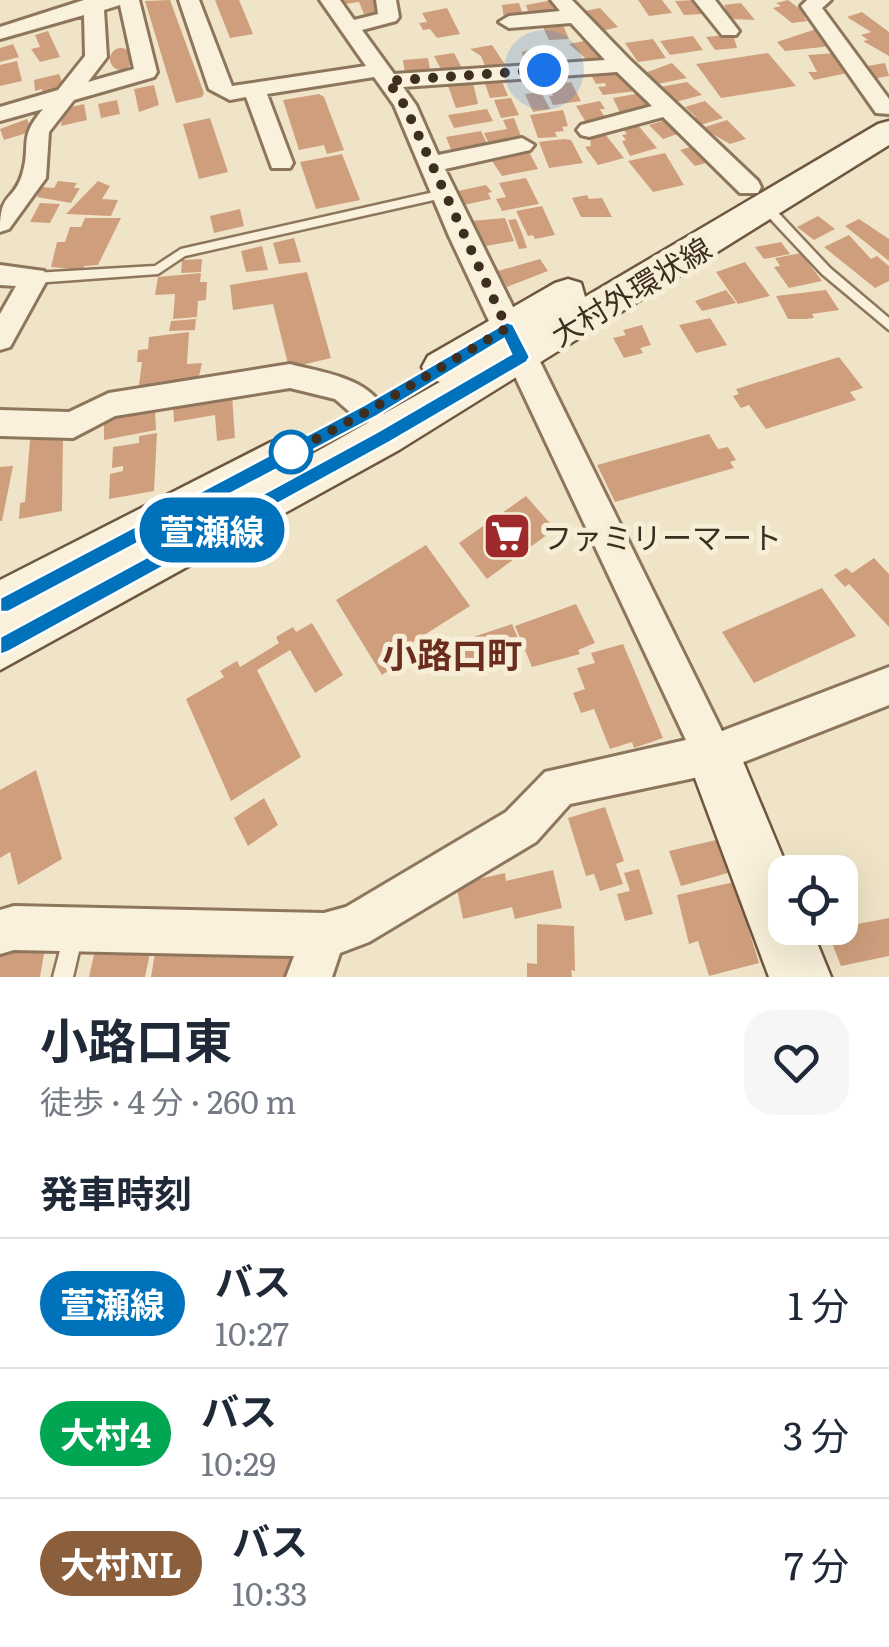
<!DOCTYPE html>
<html lang="ja">
<head>
<meta charset="utf-8">
<style>
  body { margin:0; font-family:Literata,"Noto Sans JP",serif; background:#f6f6f7; color:#1f2937; height:100vh; display:flex; flex-direction:column; font-size:38px; white-space:nowrap }
  * { box-sizing:border-box; margin:0 }
  p { font-size:32px; color:#747a83 }
  .icon { flex:none; width:55px; height:55px; fill:none; stroke:currentColor; stroke-width:2; stroke-linecap:round; stroke-linejoin:round }
  .map { position:relative; height:977px; overflow:hidden }
  .panel { display:flex; flex-direction:column; background:#fff; flex:1 }
  .panel>* { flex:none }
  .badge { padding:0 20px; border-radius:32px; font-size:35px; line-height:65px }
  .tools { position:absolute; left:768px; top:855px; display:grid; gap:20px }
  .tools a { display:grid; place-items:center; width:90px; height:90px; border-radius:20px; background:#fff; box-shadow:0 10px 40px #0002; font-size:50px }
  .you { position:absolute; width:50px; height:50px; margin:-25px; border:8px solid #fff; border-radius:50%; background:#1a73e8; box-shadow:0 0 0 15px #1a73e833 }
  .map>.badge { position:absolute; translate:-50% -50%; box-shadow:0 0 0 5px #fff }
  h2 { padding:0 40px; font-size:38px; line-height:90px }
  .round { display:grid; place-items:center; flex:none; width:105px; height:105px; border-radius:30px; background:#f6f6f7 }
  .summary { display:flex; align-items:center; justify-content:space-between; height:170px; padding:0 40px }
  h1 { font-size:48px; font-weight:700; line-height:75px }
  ul { padding:0; list-style:none }
  li { display:flex; align-items:center; gap:30px; height:130px; padding:0 40px; border-top:2px solid #e0e1e3 }
  li div { flex:1 }
  li b { display:block; font-size:38px }
  li em { font-style:normal }
  li .badge { min-width:110px; font-weight:700; text-align:center }
  .map>svg:first-child { display:block }
</style>
</head>
<body>
<div class="map">
<svg width="889" height="977" viewBox="0 0 889 977">
  <rect width="100%" height="100%" fill="#f0e4c8"/>
  <path fill="#cf9f7d" d="M170,0L204,93L202,97L176,103L145,1Z
    M215,0H239L253,34L230,38Z
    M342,0H381L383,12L364,14L359,2L344,4Z
    M553,0L558,6L554,7L557,15L530,17L526,5Z
    M638,0H662L672,13L649,16Z
    M694,0L703,14L684,15L675,1Z
    M788,0L809,16L804,18L808,21L792,23L773,8L781,6L776,3Z
    M519,3L524,18L504,19L502,5Z
    M741,3L755,20L731,19L724,5Z
    M447,8L460,34L437,38L430,29L423,30L419,23L427,22L422,13Z
    M600,8L618,27L598,32L580,12Z
    M862,12L889,32V56L863,41L868,40L861,35L871,32L847,17Z
    M563,25L569,39L549,40L543,27Z
    M819,28L832,46L785,51L777,42Z
    M48,31L60,57L40,62L31,49L40,47L35,35Z
    M733,34L737,48L715,50L706,37Z
    M693,36L703,50L670,55L660,41Z
    M653,39L666,58L638,62L625,43Z
    M589,40L610,60L593,65L569,44Z
    M13,44L19,57L0,62V48Z
    M492,45L508,69L493,72L486,68L481,56L470,49Z
    M543,46L554,53V67L525,70L522,52Z
    M110 59a11 11 0 1 1 22 0a11 11 0 1 1-22 0Z
    M454,53L463,70L443,73L434,56Z
    M768,53L796,86L721,98L696,64Z
    M837,53L847,73L814,80L808,72H817L808,55Z
    M428,58L431,75L405,74L403,60Z
    M17,61L22,81L0,86V65Z
    M672,63L687,78L653,85L642,74Z
    M885,63L889,76L872,79L861,67Z
    M616,71L631,82L636,91L603,95L598,87L606,86L605,83L596,84L591,75Z
    M59,74L65,88L43,93L42,89L35,91L34,80Z
    M563,75L567,83L571,82L581,101L553,105L549,96H553L549,85L554,84L551,76Z
    M501,79L508,96L490,98L484,81Z
    M687,82L702,95L675,102L660,87Z
    M473,83L478,104L456,108L448,86Z
    M154,85L159,105L139,112L134,89Z
    M541,92L550,109L533,112L525,94Z
    M641,93L653,110L621,115L613,98Z
    M319,94L324,97L344,150L327,154L324,145L299,150L283,100Z
    M511,98L519,115L501,118L494,100Z
    M117,100L120,114L101,118L98,104Z
    M600,101L605,109H600L607,121L587,124L576,106Z
    M705,101L723,118L697,126L690,119L696,117L685,107Z
    M84,104L87,120L61,126L63,109Z
    M487,109L493,121L454,128L448,115Z
    M563,110L568,126L562,127L564,131L555,132L557,137L538,138L530,115Z
    M210,118L228,172L199,179L183,124Z
    M514,118L522,139L488,142L484,133L507,129L503,120Z
    M27,119L33,131L4,140L0,129Z
    M669,119L683,132L663,139L649,125Z
    M727,120L746,139L730,144L702,128Z
    M637,124L657,148L630,156L622,141L626,140L622,135L627,134L622,128Z
    M481,131L488,146L452,152L446,137Z
    M605,134L624,158L598,165L585,147L591,146L590,138Z
    M564,139L571,140L583,163L549,168L539,142Z
    M697,145L713,161L695,166L680,150Z
    M529,152L538,169L502,176L492,161L496,160L494,156Z
    M665,153L684,185L653,192L628,161Z
    M342,154L360,200L316,209L300,162Z
    M526,178L539,204L502,211L496,199L506,197L499,183Z
    M58,181L77,183L74,188H80L71,203L37,197L41,187L54,188Z
    M98,181L110,186L102,199L118,200L111,216L66,214Z
    M486,185L492,192L488,193L491,199L464,205L458,191Z
    M587,195L589,199L602,198L612,217H581L572,198Z
    M40,203L60,204L50,223L30,222Z
    M542,206L555,235L535,239L533,235L528,236L516,211Z
    M240,209L244,226L214,233L210,216Z
    M818,216L835,229L814,240L797,227Z
    M85,218H121L98,265L84,266L83,270L51,267L57,242H65L70,227H81Z
    M505,218L514,241L480,247L471,221Z
    M516,219L523,236L527,248L519,249L508,220Z
    M859,219L889,239V261L845,226Z
    M849,235L871,259L877,256L889,266V281L875,288L824,247Z
    M294,238L301,262L279,264L273,243Z
    M781,242L790,254L764,259L755,247Z
    M262,246L268,270L246,272L241,251Z
    M801,253L822,281L789,288L774,267L780,266L775,258Z
    M202,259L201,272L181,273L182,260Z
    M540,259L548,271L507,287L498,271Z
    M745,262L770,296L738,304L716,272Z
    M307,272L331,358L289,368L273,304L233,310L230,285Z
    M201,273L200,282H207L206,300L198,301L197,317L173,319L175,294L155,295L158,277Z
    M726,290L736,303L702,311L695,301Z
    M826,290L839,310L812,314L814,318L805,319H788L776,296Z
    M710,318L727,345L696,353L679,325Z
    M196,319L195,330L169,331L171,321Z
    M642,325L651,345L640,348L643,353L624,358L613,338L626,335L623,330Z
    M189,332L187,364L202,363L197,385H139L142,362H137L138,350L148,349L149,337Z
    M839,357L863,388L850,392L856,400L766,429L749,405L741,408L733,396L739,394L736,389Z
    M232,395L235,438L217,441L215,415L174,422L173,404Z
    M155,408L156,430L104,440V418Z
    M157,433L154,491L109,499L110,474L123,471V466L112,468L113,447L139,443V436Z
    M63,434L62,511L19,519L20,503L25,502L30,440Z
    M709,434L718,449L728,447L736,460L730,462L734,468L615,502L597,465Z
    M13,466L2,521H0V467Z
    M526,496L555,529L487,579L459,543Z
    M426,545L470,606L413,642L419,650L382,675L336,600Z
    M874,558L889,574V627L849,584L845,587L834,575L846,568L852,573Z
    M822,588L856,636L754,683L722,632Z
    M576,604L595,643L578,650L580,654L532,667L515,626Z
    M312,623L343,675L315,693L290,650L257,670L301,757L231,801L186,699L224,677L220,671L237,661L240,667L279,643L276,637L293,627L296,632Z
    M512,624L520,643L491,653L494,661L468,670L458,642Z
    M623,644L663,738L634,748L632,742L610,749L594,709L581,713L573,693L585,689L577,668L595,663L591,653Z
    M36,770L62,859L18,885L10,852L0,858V790Z
    M264,798L278,825L248,846L234,818Z
    M605,807L624,861L616,864L623,884L600,891L594,874L586,876L568,818Z
    M716,840L728,873L681,886L669,851Z
    M639,869L653,914L625,921L617,894L630,891L624,873Z
    M553,870L562,908L515,919L512,907L463,919L456,884L505,873L506,881Z
    M734,882L759,963L709,976L698,941L689,944L677,895Z
    M889,918V956L841,966L827,930Z
    M537,924L574,926L575,971L571,970L572,977H527V963L537,964Z
    M298,943L295,977H151L156,947Z
    M96,945L151,948L145,977H89Z
    M0,948H45L40,977H0Z"/>
  <g fill="none" stroke-linecap="round" stroke-linejoin="round">
    <g stroke="#8d765c" stroke-width="5">
      <path id="lane" d="M443,190L449,194L447,197L185,256L158,274L34,283L28,278L34,273L155,266L181,249Z
        M766,203L770,204L830,268L889,318V330L822,274L762,210V204Z
        M73,924L80,927L83,934L73,977H53L66,927Z"/>
    </g>
    <g stroke="#8d765c" stroke-width="6">
      <path id="street" d="M84,0H139L157,72L154,77L74,100L49,132L46,178L9,229L0,232C0,190 13,203 22,175C32,143 17,140 43,109L0,121V107L58,90L85,56L84,15L0,39V27ZM120,5L134,69L88,82L107,57L104,10Z
        M179,0H199L232,86L366,66L320,0H340L354,20L378,14L376,0H396L399,17L396,21L362,30L394,74L605,60L571,23L509,28L499,22L509,16L560,11L551,0H572L630,60L758,181L761,187L758,193H740L663,117L589,137L581,135L577,130L581,125L652,106L617,72L403,87L416,105L438,155L522,138L534,145L530,150L445,169L722,731L889,667V705L713,774L570,804L536,842L369,942L340,953L332,977H286L294,956L14,950L0,954V910L14,906L324,913L346,907L506,812L545,772L686,740L449,236L394,105L374,77L267,94L293,163L290,168H272L246,97L230,100L209,89Z
        M694,0H715L739,31L736,35H722Z
        M807,0H831L822,8L889,99V114L876,113L801,6Z
        M0,265L44,271L48,278L10,347L0,350V314L16,286L0,285Z
        M290,364C323,373 368,377 385,411L381,420L370,423L359,420L335,399L290,388L115,416L73,438L0,436V410L69,412L109,393Z"/>
    </g>
    <g stroke="#6f573f" stroke-width="5">
      <path id="secondary" d="M889,121V145L399,450L0,670V580L271,442L286,437L301,442L307,457L440,382L428,378L422,367L428,356L555,283L568,279L581,283L585,297L878,124Z
        M713,727L732,735L789,872H785V928H811L831,977H769L686,754L694,735Z"/>
    </g>
    <use href="#lane" fill="#faf1dc" fill-rule="evenodd"/>
    <use href="#street" fill="#faf1dc" fill-rule="evenodd"/>
    <use href="#secondary" fill="#faf1dc" fill-rule="evenodd"/>
  </g>
  <path fill="#0072bc" stroke="#fff" stroke-width="2.5" d="M507,322L513,324L530,357L527,362L390,442L8,652L0,655V637L377,432L511,354L504,339L377,416L8,612H0V598L364,405Z"/>
  <g fill="none" stroke-linecap="round" stroke-linejoin="round">
    <path stroke="#3d2e20" stroke-width="10" stroke-dasharray="0 18" d="M291,452L288,454L370,410L507,328L405,106L388,81L544,70"/>
  </g>
  <defs>
    <g id="supermarket-square" transform="scale(2.5)"><rect x="-9" y="-9" width="18" height="18" rx="4" fill="#9e2a2b" stroke="#f7eed8"/><path d="M-6-5.5h2.5l.6 2H6L4.5 2H-2.5L-4.4-4H-6ZM-1.5 3.2a1.3 1.3 0 1 0 .1 0ZM3 3.2a1.3 1.3 0 1 0 .1 0Z" fill="#fff"/></g>
  </defs>
  <g fill-rule="evenodd">
    <use href="#supermarket-square" x="507" y="536"/>
  </g>
  <circle fill="#fff" stroke="#0072bc" stroke-width="5" cx="291" cy="452" r="20"/>
  <g text-anchor="middle" dominant-baseline="central" stroke-width="10" stroke-linejoin="round" paint-order="stroke">
    <g font-size="30" fill="#3d2e20" stroke="#f7eed8">
      <text transform="translate(630 290) rotate(-31)">大村外環状線</text>
    </g>
    <g font-size="30" fill="#3d2e20" stroke="#f7eed8" text-anchor="start">
      <text x="542" y="536">ファミリーマート</text>
    </g>
    <g font-size="35" font-weight="bold" fill="#6b2e1e" stroke="#f7eed8">
      <text x="452" y="653">小路口町</text>
    </g>
  </g>
</svg>
<div class="tools">
<a><svg class="icon" aria-label="locate" viewBox="0 0 24 24"><circle cx="12" cy="12" r="6"/><path d="M12 2v4M12 18v4M2 12h4M18 12h4"/></svg></a>
</div>
<div class="you" style="left:544px;top:70px"></div>
<b class="badge" style="left:212px;top:530px;background:#0072bc;color:#fff">萱瀬線</b>
</div>
<section class="panel">
<div class="summary"><div><h1>小路口東</h1><p>徒歩 · 4 分 · 260 m</p></div><a class="round"><svg class="icon" aria-label="heart" viewBox="0 0 24 24"><path d="M12 20l-8-8c-3-5 5-10 8-4 3-6 11-1 8 4z"/></svg></a></div>
<h2>発車時刻</h2>
<ul>
<li><span class="badge" style="background:#0072bc;color:#fff">萱瀬線</span><div><b>バス</b><p>10:27</p></div><em>1 分</em></li>
<li><span class="badge" style="background:#00a651;color:#fff">大村4</span><div><b>バス</b><p>10:29</p></div><em>3 分</em></li>
<li><span class="badge" style="background:#8b5e3c;color:#fff">大村NL</span><div><b>バス</b><p>10:33</p></div><em>7 分</em></li>
</ul>
</section>
</body>
</html>
